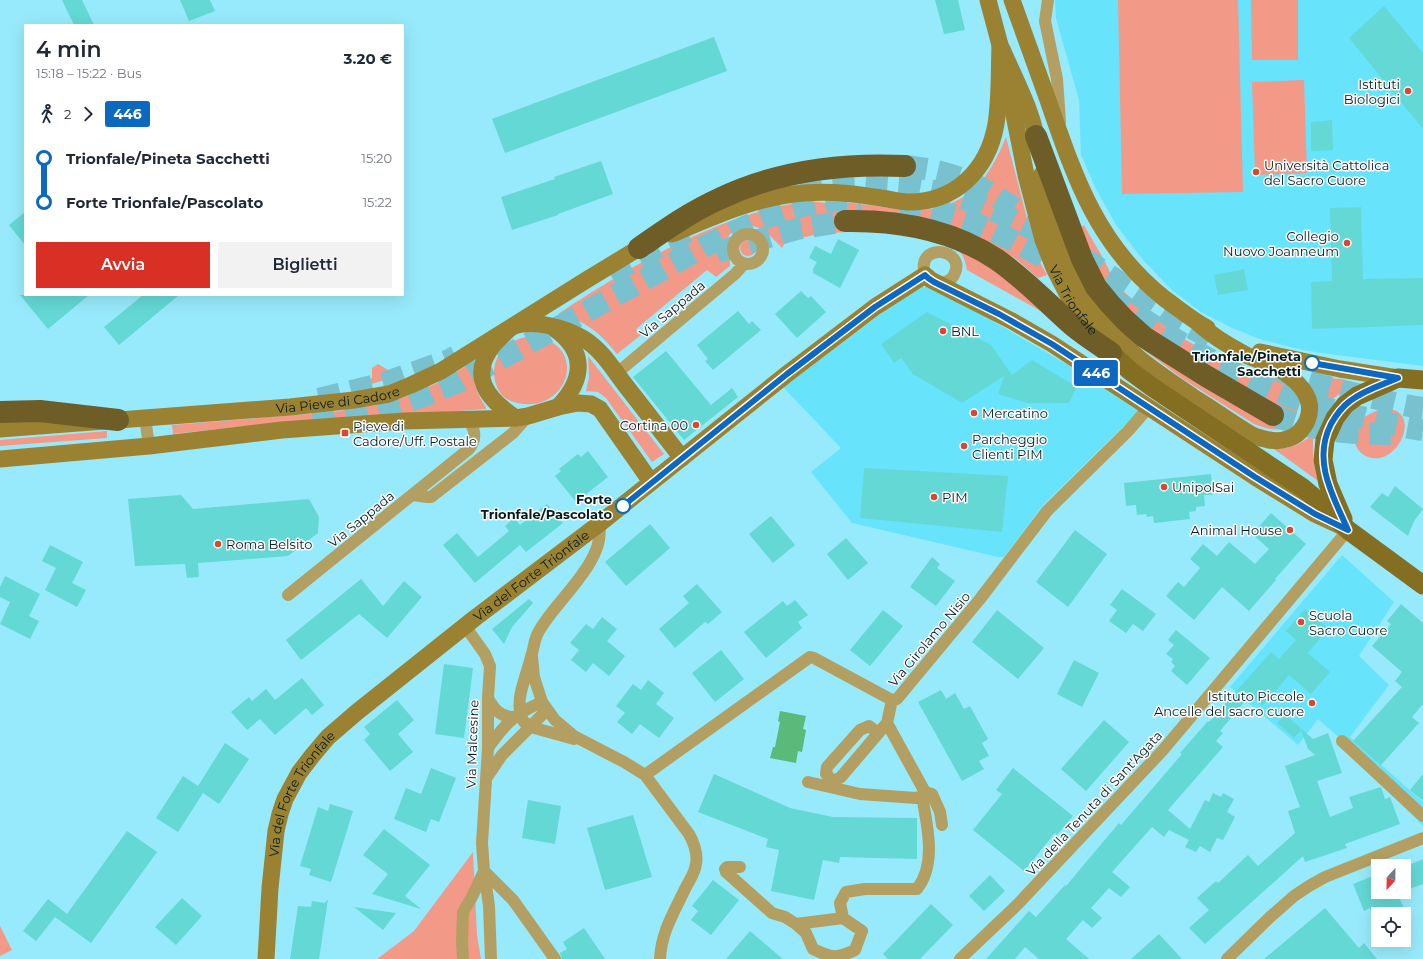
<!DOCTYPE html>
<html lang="it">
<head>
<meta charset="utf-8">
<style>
  body { margin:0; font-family:Montserrat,sans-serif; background:#f2f2f3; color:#1f2937; height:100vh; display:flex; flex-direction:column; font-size:15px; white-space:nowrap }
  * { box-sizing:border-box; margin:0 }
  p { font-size:13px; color:#747a83 }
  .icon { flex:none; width:22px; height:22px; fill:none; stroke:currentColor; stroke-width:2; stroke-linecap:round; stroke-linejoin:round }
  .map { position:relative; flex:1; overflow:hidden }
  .drawer { position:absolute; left:24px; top:24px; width:380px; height:272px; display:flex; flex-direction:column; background:#fff; border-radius:0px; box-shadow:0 4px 16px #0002 }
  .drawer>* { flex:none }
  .badge { padding:0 8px; border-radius:3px; font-size:14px; line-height:26px }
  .needle { width:26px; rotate:202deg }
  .buttons { position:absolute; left:1371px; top:859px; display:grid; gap:8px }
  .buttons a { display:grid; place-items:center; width:40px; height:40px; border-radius:0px; background:#fff; box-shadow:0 4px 16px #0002; font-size:20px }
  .map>.badge { position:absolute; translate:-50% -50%; box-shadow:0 0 0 2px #fff }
  .legs { display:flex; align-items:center; gap:6px; height:44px; padding:0 12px; font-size:13px }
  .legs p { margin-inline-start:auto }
  .headline { display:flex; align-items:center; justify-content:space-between; height:68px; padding:0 12px }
  h1 { font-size:22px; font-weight:600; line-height:30px }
  .button { display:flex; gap:8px; margin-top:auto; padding:8px 12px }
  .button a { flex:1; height:46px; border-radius:0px; background:#d93025; color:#fff; font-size:16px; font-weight:600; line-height:46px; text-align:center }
  .button a+a { background:#f2f2f3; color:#1f2937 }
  ul { padding:0 12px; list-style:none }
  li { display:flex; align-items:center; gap:14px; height:44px; font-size:15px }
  li i { display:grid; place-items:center; width:6px; height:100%; margin:0 5px; background:currentColor }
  li i::after { content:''; width:10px; height:10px; margin:-5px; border:3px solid; border-radius:50%; background:#fff }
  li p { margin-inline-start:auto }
  li:first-child i { background:linear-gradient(#0000 50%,currentColor 0) }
  li:last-child i { background:linear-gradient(currentColor 50%,#0000 0) }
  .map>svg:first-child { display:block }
</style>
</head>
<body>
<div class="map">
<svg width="1423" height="959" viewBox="0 0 1423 959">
  <rect width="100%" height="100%" fill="#97eafb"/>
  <path fill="#67e4fc" d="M1055,0H1423V366L1321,353L1298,349L1260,339L1232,328L1201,312L1172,290L1143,260L1116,225L1096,189L1081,155L1079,100L1056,18Z
    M917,287H934L1142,408L1043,505L1004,557H998L852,523L811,472L841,448L783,387Z
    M1342,555L1394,602L1359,656L1389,685L1350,737L1423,802V826L1340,744L1342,740L1318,719L1298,745L1230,687Z"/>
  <path fill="#f39987" d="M1118,0H1238L1243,192L1122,194Z
    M1251,0H1298V60H1252Z
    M1304,80L1307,173L1255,175L1252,82Z
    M1006,137L1030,230L1041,264L1047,275L1038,278L1016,259L1001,250L955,228L846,232L819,234L791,240L787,239L782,248C768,234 757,218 735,230C730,233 725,240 725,246C725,250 729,253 730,257C730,260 730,264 730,266L716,277L707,270L636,329L641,335L617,354C601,334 584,319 558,314C629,267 716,215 802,202C809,201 818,202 826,203C838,203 850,202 862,204C898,208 919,217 954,202C982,190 995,163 1006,137Z
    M1084,225C1092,240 1101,253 1108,268C1110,272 1112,277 1115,281C1119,288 1126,293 1132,299C1156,321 1184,341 1214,355C1226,360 1238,366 1250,370C1265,375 1280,378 1290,391C1301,403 1300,425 1281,429C1272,431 1262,427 1254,424L1183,379L1144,350L1155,336L1110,293L1079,228Z
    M740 248a8 8 0 1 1 16 0a8 8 0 1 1-16 0Z
    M957,249L978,254L1055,319L967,270C965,261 964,255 957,249Z
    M535,336C588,346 569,408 524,404C516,403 508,401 502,395C497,389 495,383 494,375C493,351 512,337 535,336Z
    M588,356L664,454L652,462L606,398L598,392L586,391L589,377Z
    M474,361C473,382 474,390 486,407V409L247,426L173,434L172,425L332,412L390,403L440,382Z
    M378,364L398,376L368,385L372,377V368Z
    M1313,377L1342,379L1349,382V384L1348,388L1331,400L1325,410H1323L1319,393L1316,386Z
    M1383,409C1423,406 1401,463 1372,458C1357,456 1349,438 1357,425C1363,416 1374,411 1383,409Z
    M107,431V438L0,446V440Z
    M1313,435V460L1318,481L1274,449C1292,449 1299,444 1313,435Z
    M473,852L477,935L481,959H377L414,931Z
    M0,926L12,950L0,956Z"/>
  <path fill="#5bb979" d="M780,711L806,716L803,729L806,730L802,752L798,751L796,763L770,758L773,747H775L780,722L778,721Z"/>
  <path fill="#64d8d4" d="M62,0H82L94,25H74Z
    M180,0H210L215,11L189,21Z
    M935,0H958L965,30L944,34Z
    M1384,6L1423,53V129L1349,38Z
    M714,37L727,71L505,153L492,119Z
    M1332,120L1333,150L1311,151V122Z
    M601,161L613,194L558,214V215L512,230L501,197L555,179L554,177Z
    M1361,207L1363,279L1423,278V325L1312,329L1311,282L1332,281L1330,208Z
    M25,212V245L9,225Z
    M838,239L859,250L840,288L813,273V269L817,262L809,258L815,246L831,254Z
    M1244,269L1248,290L1218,295L1214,275Z
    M801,291L808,298L811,296L826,312L797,338L775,314Z
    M20,295H89L48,329Z
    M143,295H179L119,345L104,327Z
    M738,311L749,324L752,321L761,330L713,370L705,361L708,359L697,345Z
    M927,312L991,345L1012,375L1032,360L1077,387L1069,403H1027L998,394L1004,376L962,403L913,374L901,358L894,363L881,344Z
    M666,351L711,405L732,388L738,397L684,440L633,377Z
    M588,451L608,477L576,502L555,476L561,471L559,469L578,454L581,457Z
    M864,468L1008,476L1002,532L860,518Z
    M1211,474L1213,495H1204L1205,506L1196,507V511L1189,512L1190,519L1154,523L1153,516L1147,517L1146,514L1137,515L1136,505L1126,506L1124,483Z
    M1395,486L1423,509L1414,521L1408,536L1370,507L1382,493L1388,497Z
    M181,495L193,509L309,499L319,517L318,533L288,556L198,563L199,577L187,578L185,564L135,566L128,499Z
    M547,504L563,523L526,552L520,545L475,583L443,545L457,533L478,557L509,531L505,526L514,518L520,525Z
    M1271,513L1306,544L1275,579L1276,580L1249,611L1222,587L1194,620L1166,596L1178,582L1184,587L1200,568L1190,559L1203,544L1217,556L1229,542L1255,564L1269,549L1252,534Z
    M771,516L795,545L773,563L749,534Z
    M650,524L670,548L626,586L605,562Z
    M1075,530L1107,554L1068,607L1036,582Z
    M846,538L868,563L848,580L827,554Z
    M50,545L83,562L72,583L86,590L77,607L45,590L56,568L42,561Z
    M932,557L940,564L937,568L955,581L936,606L910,587Z
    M5,576L40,594L29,616L39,621L30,639L0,624L10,602L0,597V587Z
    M361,579L383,606L404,581L422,597L387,638L359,614L301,660L286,640Z
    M697,584L722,612L708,624L705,622L675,648L659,629L689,603L683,596Z
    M1122,589L1156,614L1143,631L1133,624L1126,633L1109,621L1117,610L1110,605Z
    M529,599L533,603L512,627L504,644L492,629Z
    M795,600L808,615L798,622L802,628L766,658L744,632L783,601L787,606Z
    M1401,604L1423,623V704L1412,717L1419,723L1381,765L1353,741L1402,687L1395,681L1402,672L1372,646L1391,624L1387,621Z
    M1305,609L1328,629L1308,653L1330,672L1311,694L1289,675L1263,706L1250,695L1220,731L1223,733L1216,741L1223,747L1168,810L1190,829L1205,800L1209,802L1213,793L1221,797L1223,793L1234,799L1227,812L1235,817L1223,840L1217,838L1210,852L1200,846L1196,852L1185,847L1189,840L1169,830L1164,837L1152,827L1112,872L1130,887L1121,897L1109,888L1091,908L1102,918L1092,928L1083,920L1066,939L1089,959H1039L1025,947L1015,959H986L1029,911L1036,917L1065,885L1066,886L1119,823L1121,825L1182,754L1180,753L1208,721L1209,722L1271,652L1279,659L1296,640L1286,631Z
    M883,610L903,626L870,666L850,650Z
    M997,610L1044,648L1018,679L972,642Z
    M602,617L617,629L607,641L625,656L609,676L593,663L586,672L571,660L579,650L570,643L586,624L593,629Z
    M1176,630L1210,658L1187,685L1171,671L1175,666L1171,662L1173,659L1166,654L1174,645L1168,640Z
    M721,650L744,679L715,702L692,673Z
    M1074,660L1099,673L1082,707L1057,694Z
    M444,664L473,668L464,738L435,734Z
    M302,678L324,705L312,715L306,708L275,735L260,719L247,730L231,712L249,697L252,701L266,689L275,700Z
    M648,680L664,693L656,704L674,718L659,738L640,724L632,734L617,722L625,713L616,706L633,684L641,690Z
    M941,690L946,699L955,693L964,709L970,706L988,739L982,743L989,756L979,761L984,769L962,781L918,702Z
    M397,700L414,720L398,734L413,752L390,771L364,740L370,734L364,727Z
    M1285,714L1313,739L1328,733L1342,773L1317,781L1330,817L1353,808L1349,797L1381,787L1385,799L1390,797L1400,824L1345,844L1347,848L1305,862L1303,856L1205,944L1189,928L1209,910L1197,898L1216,881L1218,883L1248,855L1258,866L1295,833L1288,811L1300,807L1285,766L1315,755L1308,749L1301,730L1294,738L1277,723Z
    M1104,720L1129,742L1086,791L1061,769Z
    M225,743L249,759L219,804L203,793L178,832L156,818L183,776L198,786Z
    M431,768L456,778L439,822L431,819L426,832L394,819L406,788L421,794Z
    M1013,768L1073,816L1057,835L1055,833L1024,871L973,830L1002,794L996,790Z
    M714,774L790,808L833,817L917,818V859L840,857L839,863L823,860L814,900L771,891L779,850L766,847L768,839L698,812Z
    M1423,774V801L1410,790Z
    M528,800L561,806L555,844L522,838Z
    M330,804L353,811L331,882L309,875L311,869L300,866L318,807L328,811Z
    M633,815L652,877L605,890L587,828Z
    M384,829L430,865L405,896L421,909L372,894L388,874L363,855Z
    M127,831L157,852L91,943L55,917L36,941L23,931L48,899L67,914Z
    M1423,859V884L1404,891V867Z
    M1378,874V892H1397L1406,914H1372L1370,908L1364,911L1353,884Z
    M990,875L1005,891L984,911L969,896Z
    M713,880L739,900L711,935L691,920L698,911L692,906Z
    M182,898L202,916L176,945L155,927Z
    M328,899L319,959H290L298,906L311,907L312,901L325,903L324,904Z
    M931,904L953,925L920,959H888L883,954Z
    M354,907L396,913L383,930Z
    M1325,908L1359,948L1364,943L1377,959H1264Z
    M584,928L605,959H562L560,953L567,949L563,942Z
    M750,931L783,959H726Z
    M1159,934L1182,959H1131Z"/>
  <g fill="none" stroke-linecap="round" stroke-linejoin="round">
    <path stroke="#7ac1cf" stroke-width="22" stroke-dasharray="22 11" stroke-linecap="butt" d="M905,166C920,168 936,170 951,175C974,182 994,195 1014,208
      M800,188L840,183L863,182L908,186L940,192L980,204L1058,241L1173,318L1210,338
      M900,204C959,210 1014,239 1065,270
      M717,252L797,229L845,221
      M610,274L660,246L696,228
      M1108,296C1146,321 1184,346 1224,367C1267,391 1314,406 1361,417C1382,422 1402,427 1423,430
      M1278,370C1307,382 1338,390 1369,397C1387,401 1405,406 1423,408
      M319,399L384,383L449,360L456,356
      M1273,415C1315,432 1346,433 1391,434
      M314,424L404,403L429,394L460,381L709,244C749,224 791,204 837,200C845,200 853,200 861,200"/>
    <path stroke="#b39f61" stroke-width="12" d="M1048,0L1045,21L1057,79L1060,122
      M733 249a15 15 0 1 1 30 0a15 15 0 1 1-30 0Z
      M925,275C915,240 968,249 954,275C951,281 944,283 938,283
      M617,373L735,274L744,264
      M145,417L149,446
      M413,495L427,497H431L513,433L528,416
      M288,595L469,449C477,439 476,427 466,419
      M465,626L485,654L490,666L488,698V748L482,843L484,871L489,906L491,959
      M532,656L534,677L542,702L555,720L574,736L624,762L645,775L689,834C694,843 698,853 696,864C695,873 689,881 685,889C674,912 661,933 660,959
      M488,698C494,709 500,717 514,717
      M878,733L869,726L860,730L827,767L826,774L831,779L836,780L841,777L887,723
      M574,739L531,727L524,722C516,710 520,693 524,681C526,673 529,665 531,657C534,648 534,639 539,631C555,601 607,561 599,524
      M1342,741L1423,816
      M488,748C505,724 514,714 542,702
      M645,775L810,657L814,658L890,699L894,700L897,699L980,599L1047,511L1128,431L1149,407
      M487,777L502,755L547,710
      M808,782L860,794L916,798L922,796L925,792L887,723L892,700
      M925,792L932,794L940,812L942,825
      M740,867H727L725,869L726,872L772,913L785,917L796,924L806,933L813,949C832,958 836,959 855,950L862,931L843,918L840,903L846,892L865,889H917C937,864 927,825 922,796
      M484,871L513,900L555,959
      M796,924L843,918
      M463,959L462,943L463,912L472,897L484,871
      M960,959L1018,904L1163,750L1348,530
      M1227,959L1269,918L1294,896L1309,886L1325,877L1423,838"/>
    <g stroke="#9a8232" stroke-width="17">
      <path id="s1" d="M988,0L1000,45L1026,175L1043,240L1054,268L1072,303L1100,339"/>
      <path d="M1012,0C1024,34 1037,69 1049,103C1076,181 1098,246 1165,299C1179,309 1192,320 1207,328"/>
      <path d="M1002,49C1015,80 1034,113 1038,148"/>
      <path d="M1042,174C1054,241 1081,308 1134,354C1152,370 1173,383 1193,397C1213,409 1232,423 1252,435C1263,439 1275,443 1287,439C1296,437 1303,429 1307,421C1317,397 1296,379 1277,368C1267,363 1256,360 1246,355C1229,346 1212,336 1198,323"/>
      <path d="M672,234C717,215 755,197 804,193C828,191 851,193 874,197C885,198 895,201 907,202C955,203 988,170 996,124C1000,98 999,71 1000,45"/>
      <path d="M555,329C587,352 584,380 558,407"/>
      <path d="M1260,352L1340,369L1398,378"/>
      <path d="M516,418C487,399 468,376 494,344C498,340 509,328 514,326C533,319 567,328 584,339C602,350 613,369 626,386C645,410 663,434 682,458"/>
      <path id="s2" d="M0,429L290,407L354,400L389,394L411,385L441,371L588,279L639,248L650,244"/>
      <path d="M0,459L149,446L282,430L404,421L516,418L528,416L558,407L578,403L591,404L600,409L651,482"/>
      <path id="s3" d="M266,959L270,888L276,831L280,814L285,799L299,773L312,756L328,737L357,712L475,618L599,524L787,374L875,307L925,275L931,280L1012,321L1052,344L1255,477L1315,514L1341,526"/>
    </g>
    <path stroke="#846e22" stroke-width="19" d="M1111,353L1129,370L1152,387L1303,488L1322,504L1348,530L1423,585
      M1343,519L1328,484L1323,460L1325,440L1335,418L1345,405L1357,396L1398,378L1423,380"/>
    <path stroke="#6e5d27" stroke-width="22" d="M1036,136L1082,259L1096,287L1110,304L1125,320L1144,337L1206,376L1273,415
      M845,221C898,220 952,230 996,259C1024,278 1047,303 1072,325C1084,335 1098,344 1111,353
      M639,248C665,230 690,212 719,199C777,171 842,163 905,166
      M0,412L40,411L118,420"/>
  </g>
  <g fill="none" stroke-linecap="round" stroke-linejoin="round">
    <g stroke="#fff" stroke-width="9">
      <path id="line-1" d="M623,506L787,374L875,307L925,275L928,278L934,282L999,314L1052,344L1255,477L1315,514L1348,530C1333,496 1312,461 1331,424C1336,415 1342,407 1350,401C1364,390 1382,385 1398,378L1312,363"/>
    </g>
    <use href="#line-1" stroke="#0c69bf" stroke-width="6"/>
  </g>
  <g fill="#d54931" stroke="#fcfcfc" stroke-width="1.5">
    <circle cx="1408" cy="91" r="4"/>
    <circle cx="1256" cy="172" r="4"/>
    <circle cx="1347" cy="243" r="4"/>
    <circle cx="943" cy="331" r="4"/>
    <circle cx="974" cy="413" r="4"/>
    <circle cx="696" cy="425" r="4"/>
    <rect x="341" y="429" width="8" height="8" rx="2"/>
    <circle cx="964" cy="446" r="4"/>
    <circle cx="1164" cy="487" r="4"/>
    <circle cx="934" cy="497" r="4"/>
    <circle cx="1290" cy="530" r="4"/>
    <circle cx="218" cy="544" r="4"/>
    <circle cx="1301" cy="622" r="4"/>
    <circle cx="1312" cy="703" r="4"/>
  </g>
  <g fill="#fff" stroke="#0c69bf" stroke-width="2">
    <circle cx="1312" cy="363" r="7"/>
    <circle cx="623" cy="506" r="7"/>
  </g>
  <g text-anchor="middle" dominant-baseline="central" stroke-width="3" stroke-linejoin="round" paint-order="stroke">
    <g font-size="13" fill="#041c20" stroke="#fcfcfc" text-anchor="start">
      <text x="1400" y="84" text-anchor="end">Istituti<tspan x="1400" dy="15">Biologici</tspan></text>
      <text x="1264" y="165">Università Cattolica<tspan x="1264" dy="15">del Sacro Cuore</tspan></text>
      <text x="1339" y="236" text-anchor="end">Collegio<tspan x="1339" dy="15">Nuovo Joanneum</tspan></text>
      <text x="951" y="331">BNL</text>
      <text x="982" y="413">Mercatino</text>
      <text x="688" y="425" text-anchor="end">Cortina 00</text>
      <text x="353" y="426">Pieve di<tspan x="353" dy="15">Cadore/Uff. Postale</tspan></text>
      <text x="972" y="439">Parcheggio<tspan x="972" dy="15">Clienti PIM</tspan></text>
      <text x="1172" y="487">UnipolSai</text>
      <text x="942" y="497">PIM</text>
      <text x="1282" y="530" text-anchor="end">Animal House</text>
      <text x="226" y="544">Roma Belsito</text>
      <text x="1309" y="615">Scuola<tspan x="1309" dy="15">Sacro Cuore</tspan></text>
      <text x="1304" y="696" text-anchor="end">Istituto Piccole<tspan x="1304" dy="15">Ancelle del sacro cuore</tspan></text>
    </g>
    <g font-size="13" fill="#041c20" stroke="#fcfcfc">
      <text stroke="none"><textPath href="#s1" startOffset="314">Via Trionfale</textPath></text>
      <text transform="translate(672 309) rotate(-40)">Via Sappada</text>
      <text stroke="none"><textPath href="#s2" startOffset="339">Via Pieve di Cadore</textPath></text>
      <text transform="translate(361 519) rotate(-39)">Via Sappada</text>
      <text stroke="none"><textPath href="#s3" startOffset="497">Via del Forte Trionfale</textPath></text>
      <text transform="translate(929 639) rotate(-50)">Via Girolamo Nisio</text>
      <text transform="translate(472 744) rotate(-88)">Via Malcesine</text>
      <text stroke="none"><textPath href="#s3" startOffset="173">Via del Forte Trionfale</textPath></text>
      <text transform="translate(1094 803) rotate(-47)">Via della Tenuta di Sant'Agata</text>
    </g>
    <g font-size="13" font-weight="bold" fill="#041c20" stroke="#fcfcfc" text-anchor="end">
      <text x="1301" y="356">Trionfale/Pineta<tspan x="1301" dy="15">Sacchetti</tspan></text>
      <text x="612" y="499">Forte<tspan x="612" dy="15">Trionfale/Pascolato</tspan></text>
    </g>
  </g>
</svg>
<div class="buttons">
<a><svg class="needle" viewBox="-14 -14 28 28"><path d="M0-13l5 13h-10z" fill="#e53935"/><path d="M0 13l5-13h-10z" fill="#747a83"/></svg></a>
<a><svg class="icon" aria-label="locate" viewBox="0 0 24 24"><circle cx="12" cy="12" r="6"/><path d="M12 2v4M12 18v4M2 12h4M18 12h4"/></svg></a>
</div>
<b class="badge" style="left:1096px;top:373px;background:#0c69bf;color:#fff">446</b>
<section class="drawer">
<div class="headline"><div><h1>4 min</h1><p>15:18 – 15:22 · Bus</p></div><b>3.20 €</b></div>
<div class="legs"><svg class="icon" aria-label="walk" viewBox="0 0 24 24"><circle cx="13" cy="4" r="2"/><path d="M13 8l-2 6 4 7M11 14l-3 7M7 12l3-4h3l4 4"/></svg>2<svg class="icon" aria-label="forward" viewBox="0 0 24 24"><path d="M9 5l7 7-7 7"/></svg><b class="badge" style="background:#0c69bf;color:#fff">446</b></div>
<ul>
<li><i style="color:#0c69bf"></i><b>Trionfale/Pineta Sacchetti</b><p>15:20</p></li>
<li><i style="color:#0c69bf"></i><b>Forte Trionfale/Pascolato</b><p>15:22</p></li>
</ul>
<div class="button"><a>Avvia</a><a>Biglietti</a></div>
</section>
</div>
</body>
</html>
